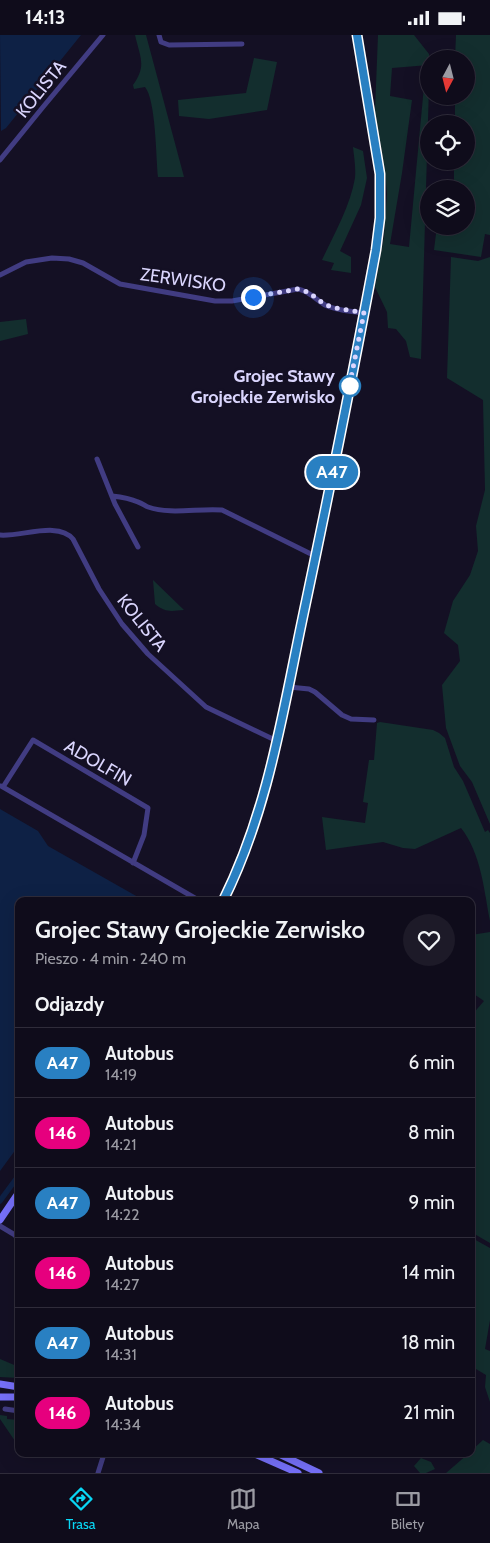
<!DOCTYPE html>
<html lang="pl">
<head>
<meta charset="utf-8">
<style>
  body { margin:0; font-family:Cabin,sans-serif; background:#1d1a28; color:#f1f3f6; height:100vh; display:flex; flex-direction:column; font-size:19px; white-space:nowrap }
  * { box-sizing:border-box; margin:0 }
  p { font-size:16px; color:#9b9ba3 }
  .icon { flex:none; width:28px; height:28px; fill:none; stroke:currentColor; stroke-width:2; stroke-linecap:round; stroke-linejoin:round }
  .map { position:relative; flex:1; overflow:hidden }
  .side { position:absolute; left:15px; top:862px; width:460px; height:560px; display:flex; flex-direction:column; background:#0f0c1b; border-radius:10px; box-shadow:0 5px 20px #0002,0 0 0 1px #2f2c3a }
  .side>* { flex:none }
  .badge { padding:0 10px; border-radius:16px; font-size:18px; line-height:32px }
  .needle { width:32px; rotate:187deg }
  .buttons { position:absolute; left:420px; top:15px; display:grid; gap:10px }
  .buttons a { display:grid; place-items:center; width:55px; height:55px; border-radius:50%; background:#0f0c1b; box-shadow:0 5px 20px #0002,0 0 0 1px #2f2c3a; font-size:25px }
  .you { position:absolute; width:25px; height:25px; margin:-12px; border:4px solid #fff; border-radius:50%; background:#1a73e8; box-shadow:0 0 0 8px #1a73e833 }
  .map>.badge { position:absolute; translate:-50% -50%; box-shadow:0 0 0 2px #fff }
  h2 { padding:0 20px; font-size:19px; line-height:45px }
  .round { display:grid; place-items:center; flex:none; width:52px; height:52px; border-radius:26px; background:#1d1a28 }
  .summary { display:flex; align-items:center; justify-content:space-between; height:85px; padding:0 20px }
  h1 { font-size:24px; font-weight:600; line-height:38px }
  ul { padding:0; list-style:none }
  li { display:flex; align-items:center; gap:15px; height:70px; padding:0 20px; border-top:1px solid #2f2c3a }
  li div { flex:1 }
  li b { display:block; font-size:19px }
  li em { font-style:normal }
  li .badge { min-width:55px; font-weight:700; text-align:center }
  .status { display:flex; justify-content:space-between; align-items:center; height:35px; padding:0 25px; background:#0f0c1b; direction:ltr }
  .status svg { height:14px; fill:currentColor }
  .dock { display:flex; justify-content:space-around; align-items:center; height:70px; border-top:1px solid #2f2c3a; background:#0f0c1b; font-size:14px; color:#9b9ba3 }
  .dock a { display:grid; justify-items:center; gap:2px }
  .dock .current { color:#09d7f5 }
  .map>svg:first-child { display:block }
</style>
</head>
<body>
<div class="status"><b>14:13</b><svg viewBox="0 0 49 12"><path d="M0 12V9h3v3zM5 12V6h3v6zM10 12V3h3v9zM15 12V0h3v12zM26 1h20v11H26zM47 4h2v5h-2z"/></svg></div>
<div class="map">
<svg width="490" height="1438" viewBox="0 0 490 1438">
  <rect width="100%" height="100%" fill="#141024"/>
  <path fill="#132e2e" d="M135,0H146L184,142H158C156,123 156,65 145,52L134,54L133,50C147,31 140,22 135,0Z
    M378,0H414L429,19V30L392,33L390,61L412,65L402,138L390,209L409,212L424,51H429L421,324L410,322L406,306L396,294L388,293L387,277L375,252L384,201L387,159L385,135L375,76Z
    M456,0H490V200L485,199L481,222L434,215L437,191H466V154H454V126H466V89H455V61H466V24H455Z
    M254,23L277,27L267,75L209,84L179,81L178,65L246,58Z
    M353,112L363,116L367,143L361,170L340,216L351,222V238L331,235L334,228L322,225C334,199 350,172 355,143C356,132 354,122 353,112Z
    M451,222L478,226L490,222V789L472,747L460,731L446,693L442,650L460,626L458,610L444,598L453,566L470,540L478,516L476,491L485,455L483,365L447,343Z
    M26,284L28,299L0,306V287Z
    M153,545L184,575C171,576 166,578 155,569Z
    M380,687L433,695L439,698L445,703L454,732L463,746L485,797L488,795L490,798V886C484,855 481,818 461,793L415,814L403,813L383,807L326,815L322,782L365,788L368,768L363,767L369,725H374L377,688Z
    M490,897V1208L471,1197V981L484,966L471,957V900Z
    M472,1203L490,1213V1285L485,1314L490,1316V1367L485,1352L486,1340L471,1331Z
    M0,1324L19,1332V1343L0,1342Z
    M0,1380L7,1381V1384L19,1385V1403L15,1406L0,1384Z
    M483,1405L490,1409V1438H446L468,1419H471V1416Z
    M421,1423L431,1427L435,1434L426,1438H420L414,1431Z"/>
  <path fill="#0e2145" d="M0,0H81L6,93L1,96Z
    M0,774L38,796L48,811L145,866H19V1110L0,1136Z"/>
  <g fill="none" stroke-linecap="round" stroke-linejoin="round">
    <path stroke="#0e2145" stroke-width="5.5" d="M0,1166L19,1140"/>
    <path stroke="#413c82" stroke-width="5" d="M159,0L161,7L169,10L242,9
      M0,125L43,72L103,0
      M0,240L26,227L52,223L69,224L83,228L120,249L215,266H232L298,254C309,256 315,264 325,270C337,276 351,276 364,278
      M97,424L115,469L138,512
      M112,461C121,462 129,463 138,467C142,468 145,471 148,472C171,480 198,473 222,475L315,521
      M0,500C21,502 58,486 73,504L99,554L122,589L148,619L206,672L277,706
      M289,652L309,654L315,657L342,680L351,684L374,685
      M1,751L200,866
      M3,752L33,705L148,773L144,800L133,828
      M0,1191L15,1200L19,1207
      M5,1374L19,1376
      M98,1438L104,1419"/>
    <path stroke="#7670f9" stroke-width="7" d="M223,866C267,777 283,679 303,583C328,460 353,338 376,215L380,183V139L357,0
      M0,1185L19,1157
      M0,1349L19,1352
      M0,1362H19
      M255,1419L298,1438
      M279,1419L319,1438"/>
  </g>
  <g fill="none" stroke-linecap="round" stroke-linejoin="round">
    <g stroke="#fff" stroke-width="11">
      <path id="line" d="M223,866C267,778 282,682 302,586C328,463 353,339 376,215L380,183V139L357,0"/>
    </g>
    <use href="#line" stroke="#2980c2" stroke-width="8"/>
    <path stroke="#dad5fd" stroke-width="5" stroke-dasharray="0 9" d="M253,262L298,254L308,257L323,268L331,272L364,278L349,353L350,351"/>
  </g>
  <circle fill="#fff" stroke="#2980c2" stroke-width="2.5" cx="350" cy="351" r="10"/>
  <g text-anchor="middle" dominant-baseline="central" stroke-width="5" stroke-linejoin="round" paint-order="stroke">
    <g font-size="18" fill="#dad5fd" stroke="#141024">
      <text transform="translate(41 54) rotate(-51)">KOLISTA</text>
      <text transform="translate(183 245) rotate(8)">ZERWISKO</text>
      <text transform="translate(142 588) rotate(51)">KOLISTA</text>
      <text transform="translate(98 728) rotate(30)">ADOLFIN</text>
    </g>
    <g font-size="18" font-weight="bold" fill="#dad5fd" stroke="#141024" text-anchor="end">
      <text x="335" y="341">Grojec Stawy<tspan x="335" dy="21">Grojeckie Zerwisko</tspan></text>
    </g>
  </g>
</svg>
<div class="buttons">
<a><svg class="needle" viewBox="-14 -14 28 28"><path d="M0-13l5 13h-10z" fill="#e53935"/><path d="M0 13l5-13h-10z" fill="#9b9ba3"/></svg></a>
<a><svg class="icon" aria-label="locate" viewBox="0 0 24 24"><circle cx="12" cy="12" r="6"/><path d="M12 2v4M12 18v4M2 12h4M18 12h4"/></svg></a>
<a><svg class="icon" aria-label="layers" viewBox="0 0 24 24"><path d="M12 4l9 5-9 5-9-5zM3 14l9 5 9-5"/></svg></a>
</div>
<div class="you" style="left:253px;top:262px"></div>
<b class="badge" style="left:332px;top:437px;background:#2980c2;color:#fff">A47</b>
<section class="side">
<div class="summary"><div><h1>Grojec Stawy Grojeckie Zerwisko</h1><p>Pieszo · 4 min · 240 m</p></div><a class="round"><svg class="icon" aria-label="heart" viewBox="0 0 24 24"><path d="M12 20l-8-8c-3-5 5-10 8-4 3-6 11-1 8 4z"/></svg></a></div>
<h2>Odjazdy</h2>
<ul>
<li><span class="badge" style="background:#2980c2;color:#fff">A47</span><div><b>Autobus</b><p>14:19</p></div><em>6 min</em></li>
<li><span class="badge" style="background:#e6007e;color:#fff">146</span><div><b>Autobus</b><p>14:21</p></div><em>8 min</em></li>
<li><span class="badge" style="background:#2980c2;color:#fff">A47</span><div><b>Autobus</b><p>14:22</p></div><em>9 min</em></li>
<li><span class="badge" style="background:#e6007e;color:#fff">146</span><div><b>Autobus</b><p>14:27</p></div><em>14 min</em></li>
<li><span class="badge" style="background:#2980c2;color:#fff">A47</span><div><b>Autobus</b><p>14:31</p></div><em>18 min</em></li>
<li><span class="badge" style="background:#e6007e;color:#fff">146</span><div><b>Autobus</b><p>14:34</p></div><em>21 min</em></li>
</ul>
</section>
</div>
<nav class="dock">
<a class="current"><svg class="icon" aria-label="directions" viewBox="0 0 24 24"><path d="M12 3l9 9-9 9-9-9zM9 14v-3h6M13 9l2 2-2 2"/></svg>Trasa</a>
<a><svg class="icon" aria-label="map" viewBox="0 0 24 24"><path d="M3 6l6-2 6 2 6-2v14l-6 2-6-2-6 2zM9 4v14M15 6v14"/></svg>Mapa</a>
<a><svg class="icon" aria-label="tickets" viewBox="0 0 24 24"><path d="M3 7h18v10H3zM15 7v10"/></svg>Bilety</a>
</nav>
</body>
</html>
